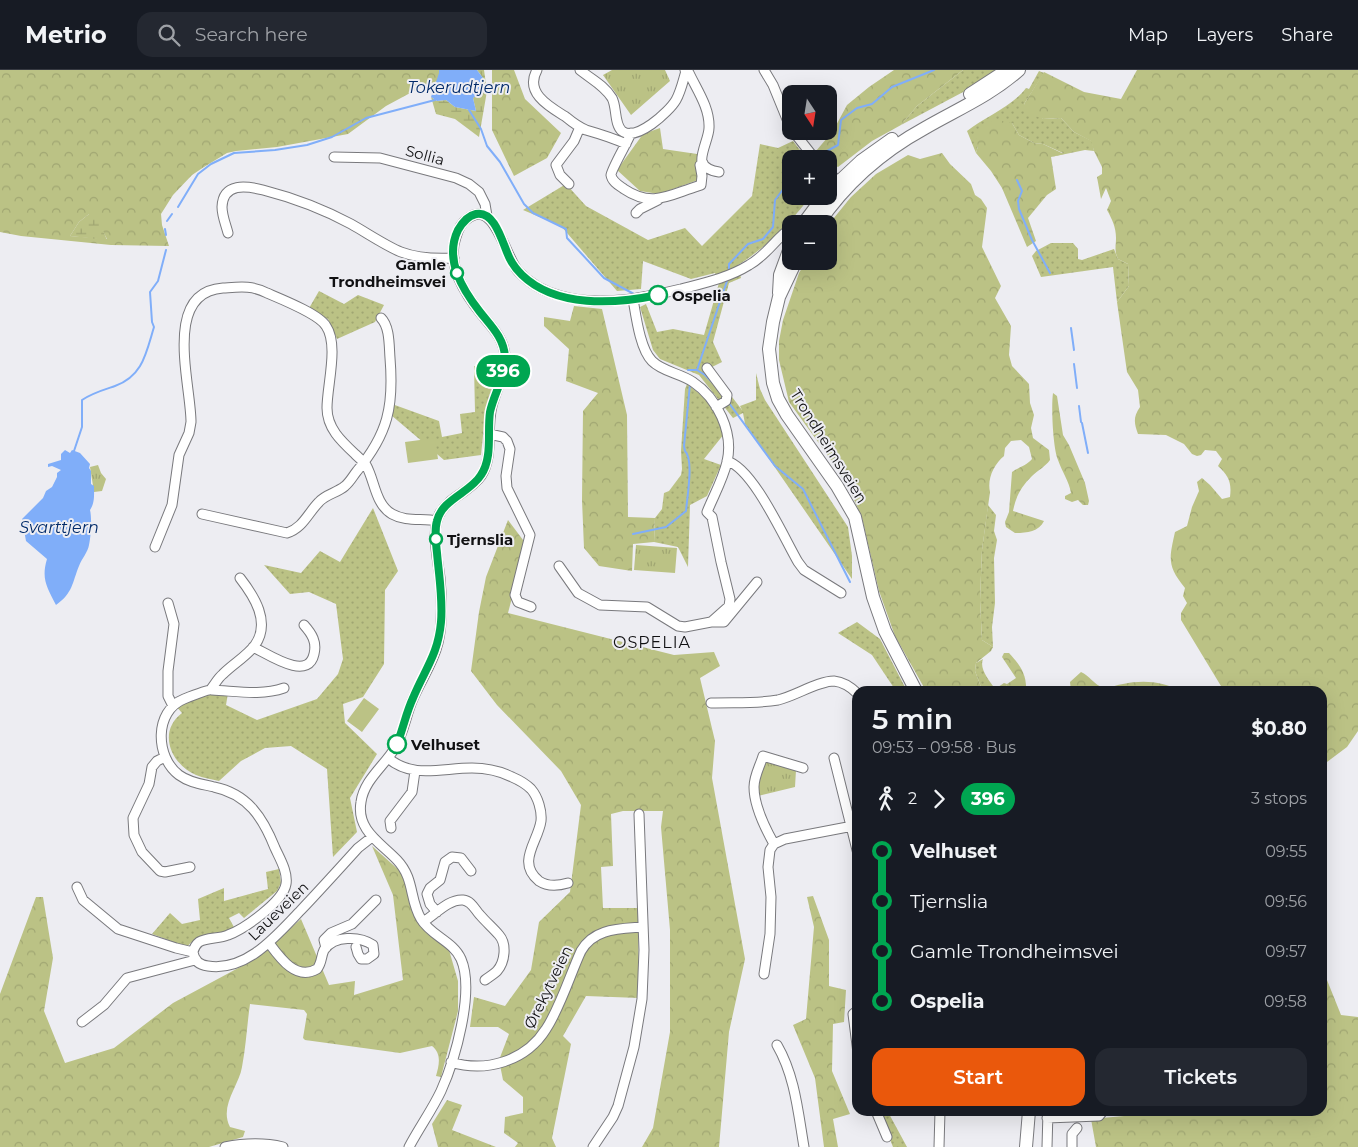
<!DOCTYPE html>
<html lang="en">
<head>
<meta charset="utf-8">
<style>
  body { margin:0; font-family:Montserrat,sans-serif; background:#242831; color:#f1f3f6; height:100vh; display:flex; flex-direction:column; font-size:19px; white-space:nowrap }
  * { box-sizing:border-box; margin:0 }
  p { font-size:16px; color:#9ea1a6 }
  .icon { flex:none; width:28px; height:28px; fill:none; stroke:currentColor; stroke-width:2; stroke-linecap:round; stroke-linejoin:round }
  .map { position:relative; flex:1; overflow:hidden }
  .side { position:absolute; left:852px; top:616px; width:475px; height:430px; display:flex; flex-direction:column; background:#171b24; border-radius:15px; box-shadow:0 5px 20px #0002 }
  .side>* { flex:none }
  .badge { padding:0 10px; border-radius:16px; font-size:18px; line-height:32px }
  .needle { width:32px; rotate:168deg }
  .tools { position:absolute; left:782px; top:15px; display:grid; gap:10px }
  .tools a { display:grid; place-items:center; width:55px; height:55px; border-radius:10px; background:#171b24; box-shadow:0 5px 20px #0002; font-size:25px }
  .map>.badge { position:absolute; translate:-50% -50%; box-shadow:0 0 0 2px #fff }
  .legs { display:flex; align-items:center; gap:8px; height:55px; padding:0 20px; font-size:16px }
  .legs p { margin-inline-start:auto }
  .overview { display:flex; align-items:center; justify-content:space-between; height:85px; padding:0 20px }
  h1 { font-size:28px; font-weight:600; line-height:38px }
  .button { display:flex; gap:10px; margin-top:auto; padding:10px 20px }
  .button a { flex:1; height:58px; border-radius:15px; background:#ea580c; color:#fff; font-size:20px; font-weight:600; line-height:58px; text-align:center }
  .button a+a { background:#242831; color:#f1f3f6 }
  ul { padding:0 20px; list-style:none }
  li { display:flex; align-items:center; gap:18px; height:50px; font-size:19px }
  li i { display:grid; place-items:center; width:8px; height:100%; margin:0 6px; background:currentColor }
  li i::after { content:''; width:12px; height:12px; margin:-6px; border:4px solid; border-radius:50%; background:#171b24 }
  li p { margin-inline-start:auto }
  li:first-child i { background:linear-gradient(#0000 50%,currentColor 0) }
  li:last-child i { background:linear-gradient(currentColor 50%,#0000 0) }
  header { display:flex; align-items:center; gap:30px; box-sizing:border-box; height:70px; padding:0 25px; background:#171b24; border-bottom:1px solid #363941 }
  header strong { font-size:24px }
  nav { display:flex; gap:28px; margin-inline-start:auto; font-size:18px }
  .search { width:350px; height:45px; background:#242831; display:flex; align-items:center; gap:12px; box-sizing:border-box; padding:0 18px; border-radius:15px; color:#9ea1a6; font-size:19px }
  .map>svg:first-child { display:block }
</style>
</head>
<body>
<header>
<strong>Metrio</strong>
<div class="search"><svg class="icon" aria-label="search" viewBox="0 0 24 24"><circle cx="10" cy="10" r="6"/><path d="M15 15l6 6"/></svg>Search here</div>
<nav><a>Map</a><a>Layers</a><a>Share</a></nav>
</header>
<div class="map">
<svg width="1358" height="1077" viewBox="0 0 1358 1077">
  <defs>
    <pattern id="grass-dots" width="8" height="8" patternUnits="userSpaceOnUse" patternTransform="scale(1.25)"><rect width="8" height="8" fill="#bbc285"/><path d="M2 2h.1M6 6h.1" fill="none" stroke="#a0a672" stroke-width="1.8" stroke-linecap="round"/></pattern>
    <pattern id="forest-crowns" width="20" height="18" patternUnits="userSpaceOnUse" patternTransform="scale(1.25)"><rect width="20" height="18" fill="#bbc285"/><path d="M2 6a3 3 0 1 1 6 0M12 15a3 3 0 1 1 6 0" fill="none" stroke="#a0a672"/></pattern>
    <pattern id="wetland-marsh" width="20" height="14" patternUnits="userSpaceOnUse" patternTransform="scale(1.25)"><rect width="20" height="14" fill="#bbc285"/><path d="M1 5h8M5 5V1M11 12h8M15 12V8" fill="none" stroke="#a0a672"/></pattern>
    <pattern id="park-tufts" width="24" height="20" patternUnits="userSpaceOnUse" patternTransform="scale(1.25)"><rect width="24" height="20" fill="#bbc285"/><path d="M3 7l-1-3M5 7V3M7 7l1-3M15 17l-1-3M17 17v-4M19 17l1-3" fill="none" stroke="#a0a672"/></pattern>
  </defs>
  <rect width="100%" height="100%" fill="#ededf2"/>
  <path fill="url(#grass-dots)" d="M963,0H998L965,21L901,55L917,36Z
    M1039,1L1044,3L1024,34L1043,49L1061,48L1074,62L1092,71L1094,81L1085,80L1051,87L1063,83L1043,74L1034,73L1019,65L1012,53L978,76L976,83L967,61C985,47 1013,36 1026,18L1029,19Z
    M793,71L807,89H791V126H811C790,153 767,177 738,195L741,208L729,213L713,272L722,292L710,298L742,340L740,336L756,330V303L760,319L765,330L848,457L852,486V509L745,354L743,343L733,348L699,305L660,289L653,280L640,237L646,234L657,262L673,259L704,265L719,213L715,203L691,209L643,191L641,219L617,221L561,156L523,140L566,114L586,136L648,170L685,158L702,176L752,126L760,74L778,78Z
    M1051,173H1073L1078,179V189L1082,190L1114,179L1118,189L1128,194L1129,216L1117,232L1113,197L1041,207L1032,186L1036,181Z
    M319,221L344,234L358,225L384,235L375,252L337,269L328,249L308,240Z
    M474,296H498L486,337L481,385L444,390L391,345L392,334L439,351L442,367L462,363L460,344L475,342Z
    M687,314C708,330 719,338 724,364L704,389L721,395L707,426L690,435L688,497L678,477L654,472L655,448L662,439L664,423L669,421L681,405L682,399L681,381L685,319Z
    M988,435L996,445L994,461L997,470L994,488L995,533L992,557L993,577L982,570L980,530L982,480Z
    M373,438L398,501L385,520L384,594L363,627L343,634L345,653L377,684L350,728L357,762L333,787L327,699L291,676L265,678L241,691L219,711C212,709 203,708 196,705C171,694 157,662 182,643L175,635L208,623H228L226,635L257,650L317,629L338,604L343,589L336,534L309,522L290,524L264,495L301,503L320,481L340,492Z
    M857,552L880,569L907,621H896L872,585L838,563Z
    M983,589C979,599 989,610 995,619L1004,613L1007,614L1006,621H993L981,617L975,601L976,593Z
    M279,799L281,813L277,821L244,848L239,843L229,848L235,859C216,865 201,860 187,877L152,864L170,843L182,854L200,850L198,829L224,818V831L268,819L266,802Z
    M888,1042L907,1077H893L880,1045Z"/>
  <path fill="url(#forest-crowns)" fill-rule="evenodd" d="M0,0H446L450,7L425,15L386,36L348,64L277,77L236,81L227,83L204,97L192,105L173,125L161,144L162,155L169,176L111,175L21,166L0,162ZM89,144L101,158L107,169L70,166L79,152Z
    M492,0H514L525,29L561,63L547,88L514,106L492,60Z
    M894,0H963L917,36L901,55L872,71L838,97L829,92V89H824L816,81L833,61L847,35L869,17Z
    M1137,0H1358V661L1347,677L1323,695L1322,621H1224L1181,550V543L1187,533L1183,526L1185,518C1167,496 1169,489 1175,462L1187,456L1192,437L1199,421L1197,412L1202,408L1210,415L1222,429L1230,427C1232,412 1228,405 1218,396L1222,389L1216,381L1205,380L1201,385L1197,386L1192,384L1184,374L1166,365L1138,364C1134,353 1133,347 1140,337L1138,320L1127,302L1117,232L1129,216L1128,194L1118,189C1114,180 1116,177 1116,168C1116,157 1112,149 1107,140L1111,131L1106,118L1101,129L1097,107L1102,104V97L1094,81L1091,71L1074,62L1061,48L1043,49L1028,43L1024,34L1044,2L1084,22L1121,29Z
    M998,50L1012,53L1019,65L1034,73L1043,74L1064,84L1051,87L1056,119L1047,125L1028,148L1036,171L1027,177L1002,118L991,101L976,83L978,76L975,63L987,52Z
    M660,58L663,79L697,84L701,109L659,124L640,121L617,100L643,64Z
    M942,83L950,94L971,114L975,125L981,129L987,138L982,177L1001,216L995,228L1011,256L1009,285L1012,296L1029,314L1030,333L1034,345L1031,358L1033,368L1049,380L1050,390C1045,397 1038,400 1032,406C1021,417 1016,426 1013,441L1044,451C1039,462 1026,463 1015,463L1006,457L1005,452L1009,442L1012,402C1019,397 1026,396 1032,389L1029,377L1021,370L1011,371L1005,378L1004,386C994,394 987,409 990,422L982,480L980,530L982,570L993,577L991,581L976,593L975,601L981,617L993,621H926L895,566L879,521L862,448L848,416L826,383L789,332L779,290V271L783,250L799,203L806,191H829V154L851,127L876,104L908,85L920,89Z
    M574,236L602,239L627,345L628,447L655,448L654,472L633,474L632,501L599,496L584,478L582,430L583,341L598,323L566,311L569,279L544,256V247L570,251Z
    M1053,323L1057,326L1063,365L1069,375L1085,413L1089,431L1088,435H1083L1078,430L1072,432L1065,429V426L1071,423C1069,411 1062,402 1058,390C1053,378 1051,337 1053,323Z
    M508,450L526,474L508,543L674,585L714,582L720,596L700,608L715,671L712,708L745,889L729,962L719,1077H642L653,1058L670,962V860L661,757L663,741H623L611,744L613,796L601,797L603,838H638L639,928L586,926L563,966L571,974L552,1068L556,1077H515L518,1073L504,1063L505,1047L523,1043V1027L503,1010L499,990L509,964L498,957H470L474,927L505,936L531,900L539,852L570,822L581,735L561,701L497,635L471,601L479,542L486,507Z
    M1004,583H1009C1020,595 1027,604 1026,621H1006L1007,614L1016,608L1002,587Z
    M1081,602C1089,605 1095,616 1103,617C1109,618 1117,615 1123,614C1142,610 1163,611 1180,621H1071L1070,612Z
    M372,776L401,802L417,851L434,869L449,880L458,911V941L441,1007L436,1006C439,995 442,984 432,976L400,983L305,970L303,968L307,944L304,940L250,934C247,955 246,976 242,997C239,1016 219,1036 230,1057L245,1061L243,1067L209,1077H0V924L36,827H43L53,888L44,941L65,993L114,978L173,933L255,889L301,849L329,915L355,911L354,925L403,910L393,825Z
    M813,826L829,870V916L846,920L844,952L833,954L832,1001L850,1044L833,1049L838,1077H824L815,1008L793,955L806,949L814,857L807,827Z
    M1323,900L1341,945L1358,947V1077H1096L1091,1049L1124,1046L1125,1041H1322Z
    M447,1030L462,1035L452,1060L496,1077H438L432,1054Z"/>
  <path fill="url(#wetland-marsh)" d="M477,0H484L487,21L479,67L455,49L436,44L431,27L437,31L446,30L455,37L476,41L473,28L483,8Z
    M89,144H96L107,170L70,166L79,152Z"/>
  <path fill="url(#park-tufts)" d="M612,0H665L670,11L631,45L603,5Z
    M98,395L101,403L106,409L102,421L94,422L90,397Z
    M636,475L677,478L675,503L634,500Z
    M766,690L796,700L795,717L758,726V710Z"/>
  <path fill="#bbc285" d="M435,368L438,389L408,393L405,372Z
    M364,628L379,639L362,662L347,651Z"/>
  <path fill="#80aef9" d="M439,0H477L483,8V21L473,28L476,41L455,37L446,30L437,31L431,27L439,3Z
    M65,380L70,383L72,380L80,383L90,394L89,398L91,401V414L94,416C94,424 95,433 90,440C92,448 91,466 89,475C88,482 82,488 79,496C72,513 73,523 56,535C47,517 41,509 47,489L26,471L22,449L43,428L46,421L52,417L57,407V403L61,400L52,396L48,397V394L61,390V384Z"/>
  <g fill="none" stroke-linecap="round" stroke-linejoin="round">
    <path stroke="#80aef9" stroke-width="2" d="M469,40L481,59L487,76L500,92L524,134L533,143L566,159L567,168L604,208L634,224
      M818,86L838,75L841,50L857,38L872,34L892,17L934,0
      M1017,110L1022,121L1018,131L1019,139L1032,170L1050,203
      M178,137L198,104L211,94L234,83L275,80L307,75L332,67L366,48L435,30
      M167,151L172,144
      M165,159L166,165
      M729,199V194L748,174L763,169L773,157L775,130L791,109
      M1071,258L1074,280
      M1074,294L1077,318
      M688,300H697L727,211
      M697,300L705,305L714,314
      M729,333L775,396L803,419L850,512
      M1079,336L1081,352
      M1082,353L1088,383
      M74,381L82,357V330C92,323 103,320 115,316C143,306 146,283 154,257L152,252L150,222L158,211L166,180
      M633,464L666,457L686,441C687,428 694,389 685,381L684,376L690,314"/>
    <g stroke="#79797d" stroke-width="11">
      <path id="minor" d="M537,0C524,23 550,37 566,47C572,52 579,57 586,60C600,64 613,68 626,74
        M580,0C591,9 604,15 612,28C617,37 614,54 622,61C636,72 669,42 676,30C681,21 683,11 686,1
        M685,0L689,3C697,20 710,38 709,58C709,67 700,84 702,92C705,99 712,101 719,102
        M764,0L773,15L791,59
        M793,61L815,89
        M631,63C628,71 611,100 611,105C612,112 620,116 624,119C652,138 669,125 698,116L701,115L702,106L700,95L703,93
        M334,87L380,88L456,108L469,114L479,122L485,134L487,146
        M829,102L842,116
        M569,114L560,105L556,95L574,71L580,57
        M636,143L640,139L658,130
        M228,163C226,155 222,146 222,137C223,112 247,116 263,120C294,128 323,139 351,154C367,163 386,176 401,182C417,188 437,189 454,188
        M707,298L727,325L726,331L716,337
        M489,364L503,367L507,371L510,379L506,406L507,418L530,465L515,525L518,532L531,537
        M727,391C753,398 784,468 798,492L804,500L841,523
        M202,444L287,463C303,458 308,443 319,432C326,424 337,423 345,416C350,412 353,406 357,401C388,364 394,336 390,288C389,276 390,257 381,248
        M155,477L172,435L179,385L189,363L191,352C191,314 162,222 223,218C239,217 252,215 267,223C281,229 319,244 326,256C339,275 327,315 327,338C327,358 341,371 355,384C359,388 363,391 366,395C375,411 375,434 392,444C406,452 422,448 437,451
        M559,496L578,523L600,535L647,537L678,556L685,557L711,552L729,536L730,529L721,492L712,447L707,442C714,425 723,409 727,392C734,362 717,328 693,312C680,303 663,302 652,291C640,279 636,246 633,229
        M168,533L174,554L168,601V626L173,636
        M711,552H724L757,512
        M253,577C268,584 308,612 314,584C317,572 312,564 304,555
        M284,618C261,626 236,621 212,620C209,619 189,627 184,629C154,641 155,687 179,705C190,713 202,714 214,717C248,724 263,748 275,778C280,789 288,802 286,814C283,832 244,859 228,865C219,869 207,867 199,872C195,875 194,878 193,882C194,890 199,895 208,896C247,902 277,865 301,840C320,820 339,799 358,778L372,767
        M211,619C215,614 218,608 223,604C233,594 247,586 255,575C271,552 254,526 240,508
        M711,633C733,632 756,634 778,630C795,626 818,611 834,611C844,612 851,617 858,624
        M165,687L157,691L152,697L149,714L133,748L134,765L142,782L160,801L165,802L190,797
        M388,688C412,709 442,698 472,698C485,698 500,701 512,707C519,710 526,714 531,719C538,727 542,741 541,751C538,772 516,792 539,811C548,817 558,816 568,813
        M834,688L858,784
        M391,758L390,751L412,722L415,701
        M774,774C765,758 754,735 754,717C754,706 760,696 763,686L803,698
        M77,817L83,830L118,859L176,878L193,882
        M437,842L430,834L427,824L430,818L440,810L445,792L452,787L461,788L471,801
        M423,852C435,845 448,829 463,830C472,831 475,840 480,845C486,852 493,858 499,865C507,874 505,892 497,901C494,904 489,907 485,910
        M269,873C280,888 296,911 317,899C322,893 321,886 324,880C334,865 360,866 373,875L374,884L367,889H361L358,884L356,877
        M326,878L324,870L331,863L352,854L376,830
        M764,904L770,864L771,827L768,797L770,780L774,774L785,769L858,755
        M858,940L853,944L858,983
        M82,952L104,935L127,908L195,890
        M777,975C795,1006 798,1042 804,1077
        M451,992C486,1003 526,991 546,959C560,938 570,905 581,881C594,858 619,859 643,857
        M876,1041L887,1067
        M1047,1048L1099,1046L1103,1041
        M225,1077C245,1073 262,1072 283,1077
        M409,1077C419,1058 432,1040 441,1021C455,990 475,921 461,889C453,871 431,866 421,849C409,829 415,809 397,790C381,773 356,760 361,732C364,710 384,696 395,678C403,664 406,646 412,631C420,611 433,594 438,573C443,552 442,530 440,508C438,491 431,460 439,445C448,427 470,422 481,406C494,386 486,359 492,336C496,320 505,305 505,288C505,270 493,258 482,245C465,224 446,195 456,167C458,160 461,153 467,149C494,127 505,186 518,201C529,213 545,222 561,226C600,237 643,228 681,219C704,213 728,208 749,195C767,185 776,168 791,158
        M593,1077L613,1047L618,1036L634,977L642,929L644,880L639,744
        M939,1077L940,1041
        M1047,1077L1048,1041
        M1072,1077V1064L1077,1058"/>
    </g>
    <g stroke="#79797d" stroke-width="14">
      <path id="highway" d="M970,24L1007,0
        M829,121L861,91L892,69
        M803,154L824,126
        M818,154C845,114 883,81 925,58C958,39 991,25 1019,0
        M796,191L779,227L773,252L769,279L773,313L778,329L787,345L837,416L855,447L873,527L885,561L916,621
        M779,223L780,205L791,175
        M1026,1077L1029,1041"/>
    </g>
    <use href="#minor" stroke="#fff" stroke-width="9"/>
    <use href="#highway" stroke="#fff" stroke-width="12"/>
  </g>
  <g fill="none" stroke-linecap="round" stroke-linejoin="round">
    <g stroke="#fff" stroke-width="11">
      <path id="line-1" d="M397,674C403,659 406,643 413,628C425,599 438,585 441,552C443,529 439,506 437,483C436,473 434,461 437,451C442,429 470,423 481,405C493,387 487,362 490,342C494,323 506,306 505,287C504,268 491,256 480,242C462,219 444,189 458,160C462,153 467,146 476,144C496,140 503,176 510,189C513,195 517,200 522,205C556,238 615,234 658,225"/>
    </g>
    <use href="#line-1" stroke="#00a651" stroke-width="8"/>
  </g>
  <g fill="#fff" stroke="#00a651" stroke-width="2.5">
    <circle cx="457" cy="203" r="6"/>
    <circle cx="658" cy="225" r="9"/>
    <circle cx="436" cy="469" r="6"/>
    <circle cx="397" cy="674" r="9"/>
  </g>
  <g text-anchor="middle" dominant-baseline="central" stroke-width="4" stroke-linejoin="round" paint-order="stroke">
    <g font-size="15" fill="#111113" stroke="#ededf2">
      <text transform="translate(425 85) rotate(15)">Sollia</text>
      <text transform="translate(829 376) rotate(58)">Trondheimsveien</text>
      <text transform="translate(278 841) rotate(-44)">Laueveien</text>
      <text transform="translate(548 917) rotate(-64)">Ørekytveien</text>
    </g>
    <g font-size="15" font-weight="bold" fill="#111113" stroke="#ededf2" text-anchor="start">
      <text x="446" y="194" text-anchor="end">Gamle<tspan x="446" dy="17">Trondheimsvei</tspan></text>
      <text x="672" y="225">Ospelia</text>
      <text x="447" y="469">Tjernslia</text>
      <text x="411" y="674">Velhuset</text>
    </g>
    <g font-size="16" font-style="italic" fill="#012a69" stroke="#ededf2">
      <text x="459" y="17">Tokerudtjern</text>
      <text x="59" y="457">Svarttjern</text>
    </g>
    <g font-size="16" letter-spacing="1" fill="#111113" stroke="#ededf2">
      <text x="652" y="572">OSPELIA</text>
    </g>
  </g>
</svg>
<div class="tools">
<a><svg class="needle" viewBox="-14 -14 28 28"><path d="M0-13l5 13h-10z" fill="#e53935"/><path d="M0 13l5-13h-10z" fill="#9ea1a6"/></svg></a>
<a>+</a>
<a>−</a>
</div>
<b class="badge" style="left:503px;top:301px;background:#00a651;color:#fff">396</b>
<section class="side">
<div class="overview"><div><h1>5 min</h1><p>09:53 – 09:58 · Bus</p></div><b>$0.80</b></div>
<div class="legs"><svg class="icon" aria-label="walk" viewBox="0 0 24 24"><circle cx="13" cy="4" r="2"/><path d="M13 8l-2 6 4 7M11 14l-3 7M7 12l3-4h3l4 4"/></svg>2<svg class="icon" aria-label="forward" viewBox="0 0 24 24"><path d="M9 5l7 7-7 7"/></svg><b class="badge" style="background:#00a651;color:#fff">396</b><p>3 stops</p></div>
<ul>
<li><i style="color:#00a651"></i><b>Velhuset</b><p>09:55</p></li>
<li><i style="color:#00a651"></i><span>Tjernslia</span><p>09:56</p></li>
<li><i style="color:#00a651"></i><span>Gamle Trondheimsvei</span><p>09:57</p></li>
<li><i style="color:#00a651"></i><b>Ospelia</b><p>09:58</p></li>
</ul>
<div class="button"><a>Start</a><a>Tickets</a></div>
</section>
</div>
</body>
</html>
